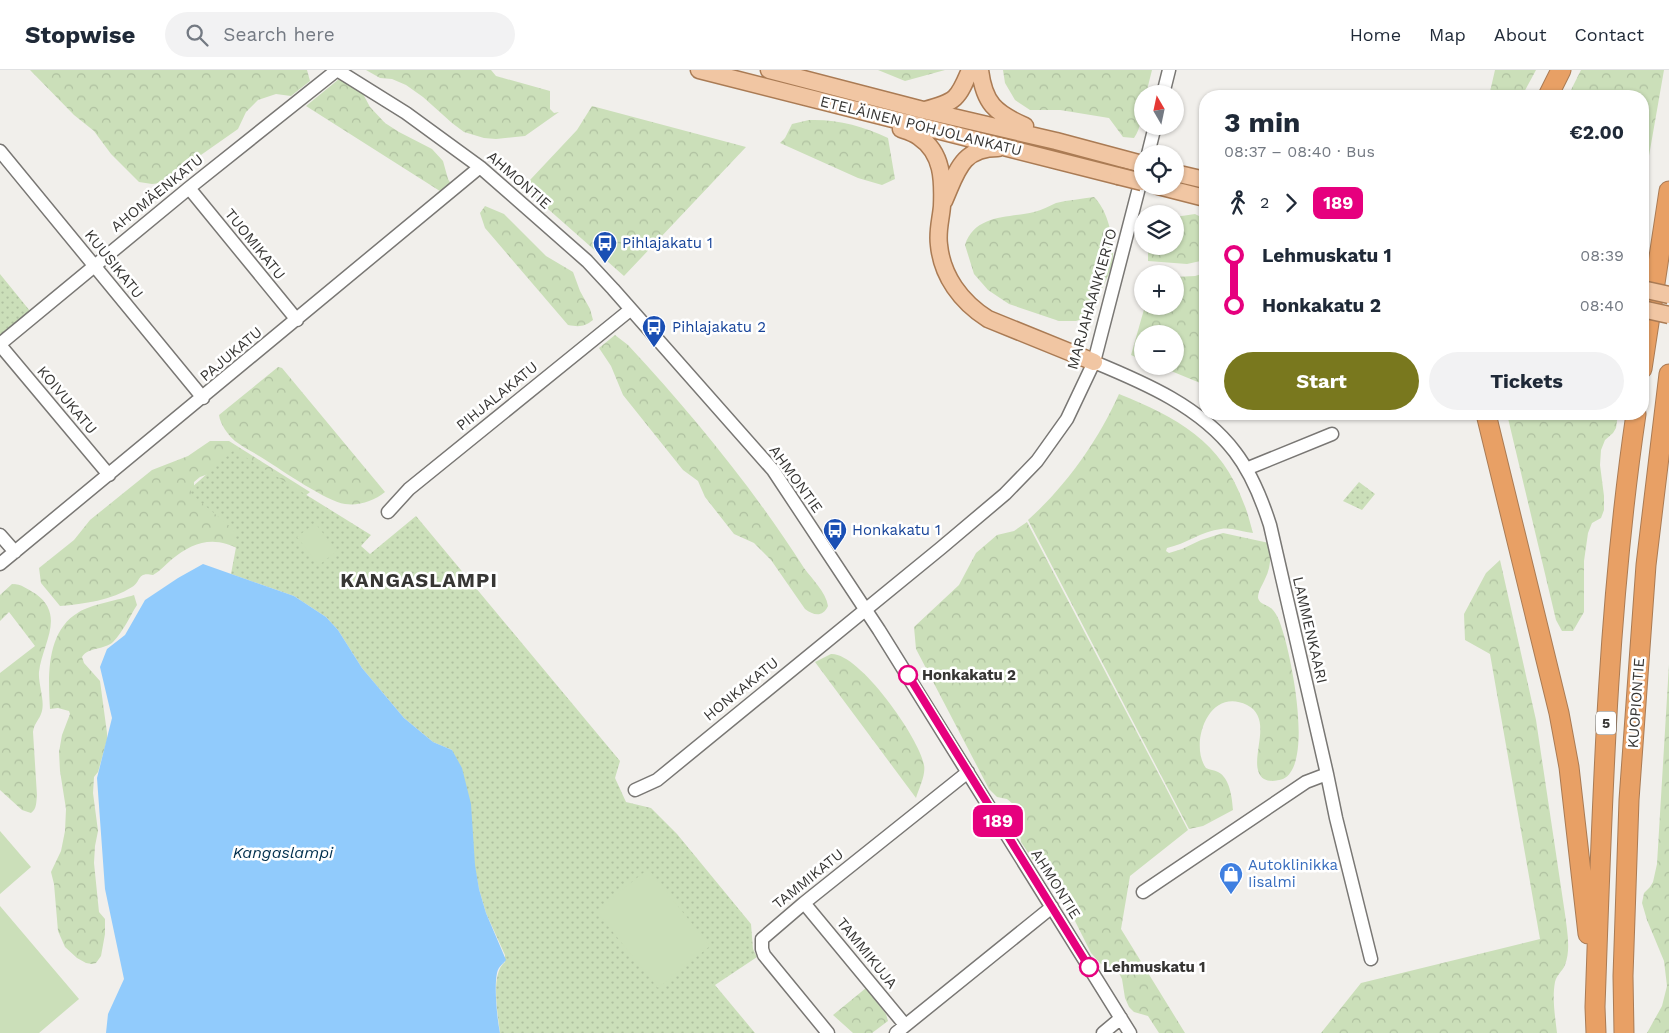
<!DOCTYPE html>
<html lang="en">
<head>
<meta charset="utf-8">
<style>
  body { margin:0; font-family:"Work Sans",sans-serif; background:#f2f2f3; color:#1f2937; height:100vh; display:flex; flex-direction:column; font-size:19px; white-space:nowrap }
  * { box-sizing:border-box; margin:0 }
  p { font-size:16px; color:#747a83 }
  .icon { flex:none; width:28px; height:28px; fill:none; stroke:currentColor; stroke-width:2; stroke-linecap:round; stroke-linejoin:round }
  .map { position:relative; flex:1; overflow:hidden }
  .drawer { position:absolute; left:1199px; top:20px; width:450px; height:330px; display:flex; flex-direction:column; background:#fff; border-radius:20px; box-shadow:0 1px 4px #0004 }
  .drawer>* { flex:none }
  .badge { padding:0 10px; border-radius:8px; font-size:18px; line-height:32px }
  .needle { width:32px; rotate:351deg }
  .fabs { position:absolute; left:1134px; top:15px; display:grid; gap:10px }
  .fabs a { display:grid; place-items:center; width:50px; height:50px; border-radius:50%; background:#fff; box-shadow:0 1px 4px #0004; font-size:25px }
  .map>.badge { position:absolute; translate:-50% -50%; box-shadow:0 0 0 2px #fff }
  .legs { display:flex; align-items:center; gap:8px; height:55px; padding:0 25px; font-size:16px }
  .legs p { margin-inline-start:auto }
  .summary { display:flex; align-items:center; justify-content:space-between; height:85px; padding:0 25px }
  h1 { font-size:28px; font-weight:700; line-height:38px }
  .cta { display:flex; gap:10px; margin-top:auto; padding:10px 25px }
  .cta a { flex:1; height:58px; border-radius:30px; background:#79781e; color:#fff; font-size:20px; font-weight:700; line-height:58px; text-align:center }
  .cta a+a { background:#f2f2f3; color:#1f2937 }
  ul { padding:0 25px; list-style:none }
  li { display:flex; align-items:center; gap:18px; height:50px; font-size:19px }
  li i { display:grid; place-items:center; width:8px; height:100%; margin:0 6px; background:currentColor }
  li i::after { content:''; width:12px; height:12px; margin:-6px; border:4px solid; border-radius:50%; background:#fff }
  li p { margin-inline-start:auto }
  li:first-child i { background:linear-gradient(#0000 50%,currentColor 0) }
  li:last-child i { background:linear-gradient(currentColor 50%,#0000 0) }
  header { display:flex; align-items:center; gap:30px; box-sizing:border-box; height:70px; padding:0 25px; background:#fff; border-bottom:1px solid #e0e1e3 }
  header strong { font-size:24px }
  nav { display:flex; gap:28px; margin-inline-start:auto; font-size:18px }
  .search { width:350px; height:45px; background:#f2f2f3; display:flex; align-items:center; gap:12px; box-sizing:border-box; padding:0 18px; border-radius:28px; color:#747a83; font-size:19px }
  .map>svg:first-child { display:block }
</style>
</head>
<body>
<header>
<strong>Stopwise</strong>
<div class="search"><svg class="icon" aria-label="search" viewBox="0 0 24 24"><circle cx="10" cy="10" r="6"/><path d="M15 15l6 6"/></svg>Search here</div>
<nav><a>Home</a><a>Map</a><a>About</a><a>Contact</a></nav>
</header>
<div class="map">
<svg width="1669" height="963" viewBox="0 0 1669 963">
  <defs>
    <pattern id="forest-crowns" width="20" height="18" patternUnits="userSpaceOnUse" patternTransform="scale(1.25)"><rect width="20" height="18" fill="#cbdfb9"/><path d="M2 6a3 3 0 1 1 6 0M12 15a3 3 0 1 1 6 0" fill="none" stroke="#afc0a0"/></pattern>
    <pattern id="park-dots" width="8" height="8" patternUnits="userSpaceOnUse" patternTransform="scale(1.25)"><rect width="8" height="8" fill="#cbdfb9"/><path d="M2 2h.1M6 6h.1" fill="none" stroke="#afc0a0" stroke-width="1.8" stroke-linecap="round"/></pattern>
  </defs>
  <rect width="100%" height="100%" fill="#f1efeb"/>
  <path fill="url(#forest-crowns)" d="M30,0H307L310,11L291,26L276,24L258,30L246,42L238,59L161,113L152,114L139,112L111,84L94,61L74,45Z
    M366,0H491L496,6L550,21V39L554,43L559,42L525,66L496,69L484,68L464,62L452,53L423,27L406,15L392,9L380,8Z
    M878,0H945L905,11Z
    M1003,0H1152L1146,24H1142C1142,39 1143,55 1134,68L1123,67L1109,48L1060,40H1030L1015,30L1005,13Z
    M1495,0H1536L1522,26H1489Z
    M1581,0H1664L1643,120L1642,26H1568Z
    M339,9L362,22L370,37L385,53L399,62L432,79L443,91L448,109L451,114L443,123L306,36Z
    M592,36L746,77L624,206L531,124L530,110L577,60Z
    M809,50C837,49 863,56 888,68L895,109L882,115L858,108L780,73L785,68L792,54Z
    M1094,127C1109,141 1117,178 1111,198C1105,215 1095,231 1088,247L1076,251H1059L1009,234L988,220L974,204L965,175C975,144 1009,148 1034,142C1042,140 1049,136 1056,133C1068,130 1082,129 1094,127Z
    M485,136L504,144L546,186L573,202L580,221L590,239L593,250C584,257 579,257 568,255L485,158L480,143Z
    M1195,144L1205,149V190L1187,194L1148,191V179L1146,176H1175V147Z
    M1205,203V315L1159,296H1175V264H1142V290L1131,285L1145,236H1175V207L1195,206Z
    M615,265L628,275C692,344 753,418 804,498C812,509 826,522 828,536C823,547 814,546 805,539L771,490L754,473L734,464L705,427L698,411L683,400L623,325L611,296L599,278Z
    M278,297L282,298L385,422C374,431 359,436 345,434C326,431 283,401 264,389C255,383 244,378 235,371C228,365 220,354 219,345Z
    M1119,324C1176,347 1222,371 1244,434C1248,443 1250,453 1253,463C1243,462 1230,457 1221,459C1202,461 1186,474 1167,478L1166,481L1169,483L1182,479L1201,470L1223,463L1269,473C1271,486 1271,498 1265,509C1262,516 1258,521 1258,528C1260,535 1267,534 1272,539C1277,544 1280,552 1282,559C1291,585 1314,695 1283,709C1277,711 1269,712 1264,709C1244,695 1277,650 1247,635C1208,616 1189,675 1206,698C1210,700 1214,700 1218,702C1230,708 1232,728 1233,740L1203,756L1189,759L1028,450C1066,416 1098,371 1119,324Z
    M1507,344H1618L1616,358L1613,363L1605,370L1601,380L1600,395L1604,426V440L1601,448L1592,453L1588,463L1584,491V542L1573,561H1562L1556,550Z
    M210,371H229L310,422L305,426L211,403L200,407L194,412V416L232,455L242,481C215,465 194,471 171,490C165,495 160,501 153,505C137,501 141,512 132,517C112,530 84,534 60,536L41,513L39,498L74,470L90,450L152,400L188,386Z
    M1027,452L1188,760L1130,806L1121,859L1185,963H1159L1148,946L1134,942L1129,937L1125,928L1122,909L1118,901L1114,898L1101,894L1091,883L1058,817L1047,803L1039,799L1021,772L1018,748L1013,734L1007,729L997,727L989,719L916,579L914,557L959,515L976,483L997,465L1014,461Z
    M1500,490L1536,650L1565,844C1567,860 1571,880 1565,895C1562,902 1557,904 1555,912C1552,928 1555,946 1557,963H1321L1361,913L1540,869L1490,584L1465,570L1464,544L1486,503Z
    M12,514C22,514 27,519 36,524C66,546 42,574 39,602C38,615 46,632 41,644C38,651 34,654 33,662L37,726C36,732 37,739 31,743L22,740L0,720V603L35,576L9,542L0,551V525Z
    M134,525L137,535C130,546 123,562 113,572C104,580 88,577 82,587L84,593L100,611L107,663V670L98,702L94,707L93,723L98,761L95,776L94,793L99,842L105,849V864L101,886L96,893L92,894L86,893L77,888L65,877L58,861L54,814L51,802L61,781L65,761L66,739L60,701L59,682L62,665L70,644L69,641L58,638L50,639C48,606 46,561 79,542C92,534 119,530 134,525Z
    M831,584C859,582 920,669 924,695C926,705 919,718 916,728L815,592Z
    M1669,594V963H1647L1662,936L1667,916L1664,891L1647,850L1642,833L1644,823L1650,817L1653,812L1657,794Z
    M866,918L886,944L888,951L872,963H853L833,945Z"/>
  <path fill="url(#park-dots)" d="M0,204L30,241L0,266Z
    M234,380L371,465L361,476L370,484L416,446L620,691L615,708L626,732L651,738L677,764L751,854L753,879L757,887L715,915L755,963H500C498,946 490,903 505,892V885L486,843L479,819L452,680L433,672L404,648L362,598L338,560L326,547L294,526L231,504L237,472L233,459L191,424V418Z
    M1359,412L1375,424L1362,440L1343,431Z"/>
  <path fill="#cbdfb9" d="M315,453L337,481L319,495L297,467Z
    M0,761L31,797L0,824Z
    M648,799L710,876L658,918L596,841Z
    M0,836L79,929L39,963H0Z"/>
  <path fill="#91cbfc" d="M203,494L294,526L326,547L338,560L362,598L404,648L433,672L452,680L462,698L471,734L475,795L479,819L486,843L506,890C503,894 498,897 497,903C494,917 497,948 500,963H106L108,944L124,909L105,819L97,708L112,648L100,597L107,579L125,565L145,530L178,508Z"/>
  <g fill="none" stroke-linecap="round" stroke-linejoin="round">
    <g stroke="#797774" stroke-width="15">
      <path id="minor" d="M337,0L406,43L480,97L587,191L613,219L773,400L879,560L1130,963
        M1163,24L1169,0
        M0,81L203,328
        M1148,84L1155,56
        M189,118L297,250
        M0,274L189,118L337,0
        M0,275L109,405
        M1094,292C1145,313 1201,337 1235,382C1252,404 1262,430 1270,455L1327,704L1306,712L1143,822
        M1246,399L1332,364
        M388,442L409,419L630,240
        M0,465L15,482
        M0,494L480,97
        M1327,704L1336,748L1371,889
        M635,720L657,710L941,478L1005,424L1037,391L1067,349L1094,292L1142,106
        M804,833L905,955
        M828,963L764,885L762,879V869L804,833L968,702
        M896,963L1052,837
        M1103,963L1121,948"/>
    </g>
    <g stroke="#aa7b54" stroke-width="19">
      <path id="major" d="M699,0L1118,106
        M769,0L923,40L1056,71L1142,94
        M980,0C984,33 995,43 1025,56
        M925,40C956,32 958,29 970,0
        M901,59C907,61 914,63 919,67C943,83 943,111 942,136C941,149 937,161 939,175C942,206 961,232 988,249L1094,292
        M1175,103L1205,110
        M1158,116L1205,128
        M944,131C957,102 961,78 998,78"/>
    </g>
    <g stroke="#aa7b54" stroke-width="21">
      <path id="highway" d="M1548,26L1561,0
        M1642,299L1669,121
        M1486,344L1559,643L1569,697L1588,864
        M1596,963L1595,937C1602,739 1607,540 1636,344
        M1624,963L1623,906L1629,730L1646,495L1669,304"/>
    </g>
    <use href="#minor" stroke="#fff" stroke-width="12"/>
    <use href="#major" stroke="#f1c6a3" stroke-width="16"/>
    <use href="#highway" stroke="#e8a065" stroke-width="19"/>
    <g stroke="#aa7b54" stroke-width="19" stroke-linecap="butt">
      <path id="major-bridge" d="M1118,106L1142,112
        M1642,219L1669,225
        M1642,239L1669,245"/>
    </g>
    <use href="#major-bridge" stroke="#f1c6a3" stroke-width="16"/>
  </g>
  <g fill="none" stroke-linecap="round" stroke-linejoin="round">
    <g stroke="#fff" stroke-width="11">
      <path id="line-1" d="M908,605L1089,897"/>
    </g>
    <use href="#line-1" stroke="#e6007e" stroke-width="8"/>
  </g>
  <defs>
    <g id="bus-pin" transform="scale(1.25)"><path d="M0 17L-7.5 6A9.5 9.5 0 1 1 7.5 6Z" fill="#1a4fb4" stroke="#fff"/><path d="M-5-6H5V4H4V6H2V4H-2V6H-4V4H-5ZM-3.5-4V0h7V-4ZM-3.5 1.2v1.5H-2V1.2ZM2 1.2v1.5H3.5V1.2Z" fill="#fff"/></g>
    <g id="shop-pin" transform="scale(1.25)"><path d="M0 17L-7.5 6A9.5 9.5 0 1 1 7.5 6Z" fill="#3f7fe0" stroke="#fff"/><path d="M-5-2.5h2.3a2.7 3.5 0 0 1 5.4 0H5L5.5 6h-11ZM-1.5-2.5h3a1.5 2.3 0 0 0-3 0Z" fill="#fff"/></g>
  </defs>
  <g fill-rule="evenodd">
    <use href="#bus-pin" x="605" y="173"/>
    <use href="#bus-pin" x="654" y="257"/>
    <use href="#bus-pin" x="835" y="460"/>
    <use href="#shop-pin" x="1231" y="804"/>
  </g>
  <g fill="#fff" stroke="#e6007e" stroke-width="2.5">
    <circle cx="908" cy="605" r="9"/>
    <circle cx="1089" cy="897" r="9"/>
  </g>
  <g text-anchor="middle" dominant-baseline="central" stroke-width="5" stroke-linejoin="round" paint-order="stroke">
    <rect fill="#fff" stroke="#737271" stroke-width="1" x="1596" y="641.5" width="20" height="23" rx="4"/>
    <g font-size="14" font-weight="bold" fill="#373634">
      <text x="1606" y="653">5</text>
    </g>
    <g font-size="15" fill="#373634" stroke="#fff">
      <text transform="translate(921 56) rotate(14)">ETELÄINEN POHJOLANKATU</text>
      <text transform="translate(519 110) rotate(41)">AHMONTIE</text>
      <text transform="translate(157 123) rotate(-39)">AHOMÄENKATU</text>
      <text transform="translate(255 174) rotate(51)">TUOMIKATU</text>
      <text transform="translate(114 194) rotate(51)">KUUSIKATU</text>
      <text transform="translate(1092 229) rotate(-74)">MARJAHAANKIERTO</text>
      <text transform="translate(231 284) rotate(-40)">PAJUKATU</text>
      <text transform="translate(497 326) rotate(-39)">PIHJALAKATU</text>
      <text transform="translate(67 330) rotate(50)">KOIVUKATU</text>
      <text transform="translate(796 409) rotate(54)">AHMONTIE</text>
      <text transform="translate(1310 560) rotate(77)">LAMMENKAARI</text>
      <text transform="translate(741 619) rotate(-39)">HONKAKATU</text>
      <text transform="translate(1636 633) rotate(-86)">KUOPIONTIE</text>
      <text transform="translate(808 809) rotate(-39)">TAMMIKATU</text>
      <text transform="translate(1056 814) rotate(58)">AHMONTIE</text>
      <text transform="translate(867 883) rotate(51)">TAMMIKUJA</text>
    </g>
    <g font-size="15" fill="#164399" stroke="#fff" text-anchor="start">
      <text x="622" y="173">Pihlajakatu 1</text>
      <text x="672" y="257">Pihlajakatu 2</text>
      <text x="852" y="460">Honkakatu 1</text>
    </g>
    <g font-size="15" font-weight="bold" fill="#373634" stroke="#fff" text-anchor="start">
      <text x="922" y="605">Honkakatu 2</text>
      <text x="1103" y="897">Lehmuskatu 1</text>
    </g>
    <g font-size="15" fill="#366cbe" stroke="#fff" text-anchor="start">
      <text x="1248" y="795">Autoklinikka<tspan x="1248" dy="17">Iisalmi</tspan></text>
    </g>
    <g font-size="16" font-style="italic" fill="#002f4d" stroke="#fff">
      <text x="283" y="782">Kangaslampi</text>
    </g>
    <g font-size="20" font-weight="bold" letter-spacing="1" fill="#373634" stroke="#fff">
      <text x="419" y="510">KANGASLAMPI</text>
    </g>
  </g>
</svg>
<div class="fabs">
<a><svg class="needle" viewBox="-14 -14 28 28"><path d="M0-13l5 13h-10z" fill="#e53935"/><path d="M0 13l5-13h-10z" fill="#747a83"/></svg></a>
<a><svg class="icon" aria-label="locate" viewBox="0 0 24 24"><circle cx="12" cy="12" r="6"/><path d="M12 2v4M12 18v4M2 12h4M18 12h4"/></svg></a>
<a><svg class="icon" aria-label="layers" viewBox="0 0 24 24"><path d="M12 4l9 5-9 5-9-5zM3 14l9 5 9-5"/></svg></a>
<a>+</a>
<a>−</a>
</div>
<b class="badge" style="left:998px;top:751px;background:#e6007e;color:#fff">189</b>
<section class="drawer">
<div class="summary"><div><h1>3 min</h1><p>08:37 – 08:40 · Bus</p></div><b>€2.00</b></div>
<div class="legs"><svg class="icon" aria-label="walk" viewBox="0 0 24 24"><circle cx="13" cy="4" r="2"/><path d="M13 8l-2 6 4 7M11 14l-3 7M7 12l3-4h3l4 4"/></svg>2<svg class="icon" aria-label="forward" viewBox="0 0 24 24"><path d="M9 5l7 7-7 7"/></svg><b class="badge" style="background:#e6007e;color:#fff">189</b></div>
<ul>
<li><i style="color:#e6007e"></i><b>Lehmuskatu 1</b><p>08:39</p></li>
<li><i style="color:#e6007e"></i><b>Honkakatu 2</b><p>08:40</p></li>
</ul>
<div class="cta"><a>Start</a><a>Tickets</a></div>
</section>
</div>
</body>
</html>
